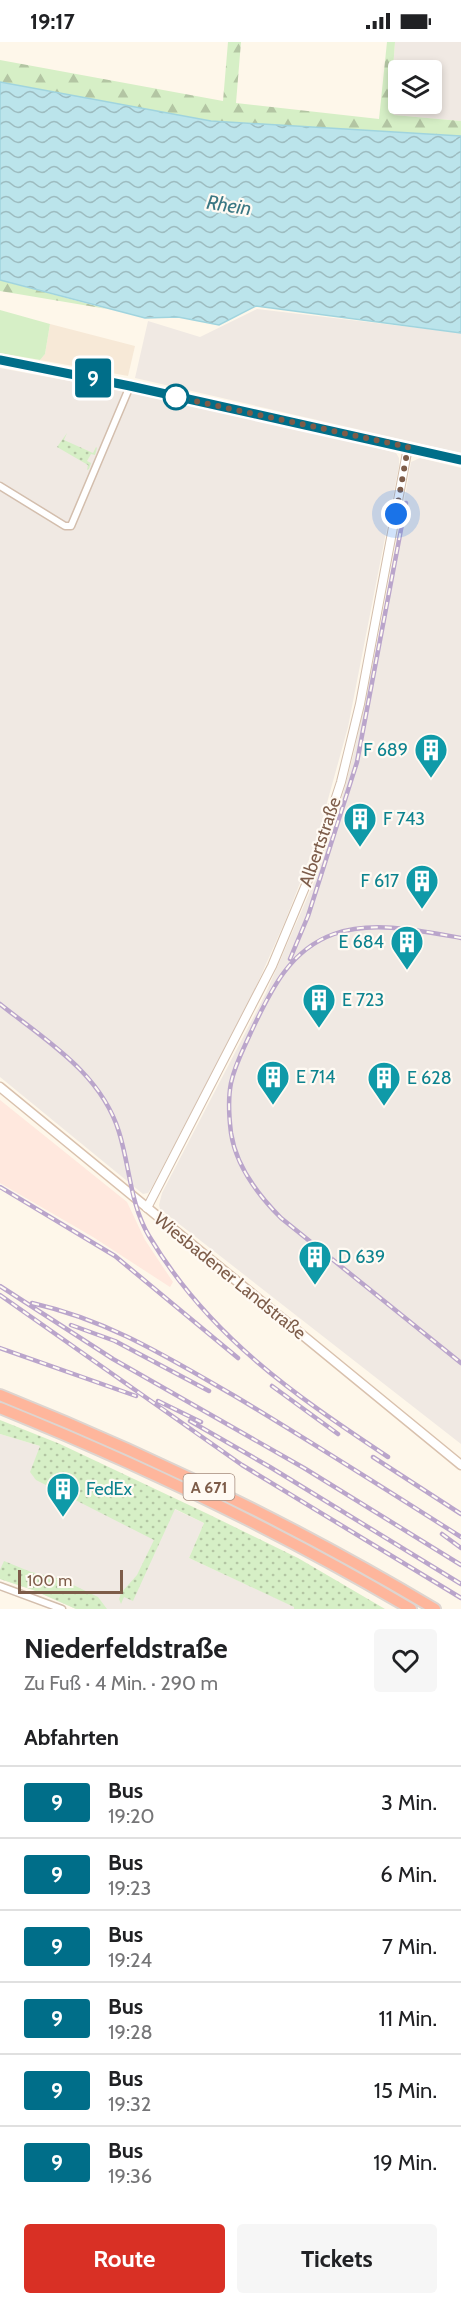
<!DOCTYPE html>
<html lang="de">
<head>
<meta charset="utf-8">
<style>
  body { margin:0; font-family:Cabin,sans-serif; background:#f6f6f6; color:#202124; height:100vh; display:flex; flex-direction:column; font-size:22px; white-space:nowrap }
  * { box-sizing:border-box; margin:0 }
  p { font-size:20px; color:#757577 }
  .icon { flex:none; width:33px; height:33px; fill:none; stroke:currentColor; stroke-width:2; stroke-linecap:round; stroke-linejoin:round }
  .map { position:relative; height:1567px; overflow:hidden }
  .drawer { display:flex; flex-direction:column; background:#fff; flex:1 }
  .drawer>* { flex:none }
  .badge { padding:0 12px; border-radius:4px; font-size:21px; line-height:39px }
  .fabs { position:absolute; left:388px; top:18px; display:grid; gap:12px }
  .fabs a { display:grid; place-items:center; width:54px; height:54px; border-radius:6px; background:#fff; box-shadow:0 3px 9px #0003; font-size:30px }
  .scale { position:absolute; left:18px; bottom:15px; width:105px; box-sizing:border-box; padding-left:6px; border:3px solid #7d5c49; border-top:0; font-size:16px; line-height:21px; white-space:nowrap; color:#7d5c49; -webkit-text-stroke:4px #fffaf3; paint-order:stroke }
  .you { position:absolute; width:30px; height:30px; margin:-15px; border:4px solid #fff; border-radius:50%; background:#1a73e8; box-shadow:0 0 0 9px #1a73e833 }
  .map>.badge { position:absolute; translate:-50% -50%; box-shadow:0 0 0 3px #fff }
  h2 { padding:0 24px; font-size:22px; line-height:54px }
  .round { display:grid; place-items:center; flex:none; width:63px; height:63px; border-radius:6px; background:#f6f6f6 }
  .overview { display:flex; align-items:center; justify-content:space-between; height:102px; padding:0 24px }
  h1 { font-size:28px; font-weight:800; line-height:45px }
  .cta { display:flex; gap:12px; margin-top:auto; padding:12px 24px }
  .cta a { flex:1; height:69px; border-radius:6px; background:#d93025; color:#fff; font-size:24px; font-weight:800; line-height:69px; text-align:center }
  .cta a+a { background:#f6f6f6; color:#202124 }
  ul { padding:0; list-style:none }
  li { display:flex; align-items:center; gap:18px; height:72px; padding:0 24px; border-top:2px solid #e0e0e0 }
  li div { flex:1 }
  li b { display:block; font-size:22px }
  li em { font-style:normal }
  li .badge { min-width:66px; font-weight:700; text-align:center }
  .status { display:flex; justify-content:space-between; align-items:center; height:42px; padding:0 30px; background:#fff; direction:ltr }
  .status svg { height:16px; fill:currentColor }
  .map>svg:first-child { display:block }
</style>
</head>
<body>
<div class="status"><b>19:17</b><svg viewBox="0 0 49 12"><path d="M0 12V9h3v3zM5 12V6h3v6zM10 12V3h3v9zM15 12V0h3v12zM26 1h20v11H26zM47 4h2v5h-2z"/></svg></div>
<div class="map">
<svg width="461" height="1567" viewBox="0 0 461 1567">
  <defs>
    <pattern id="grass-dots" width="8" height="8" patternUnits="userSpaceOnUse" patternTransform="scale(1.5)"><rect width="8" height="8" fill="#d6efc6"/><path d="M2 2h.1M6 6h.1" fill="none" stroke="#b3c5a3" stroke-width="1.8" stroke-linecap="round"/></pattern>
    <pattern id="forest-firs" width="22" height="20" patternUnits="userSpaceOnUse" patternTransform="scale(1.5)"><rect width="22" height="20" fill="#d6efc6"/><path d="M5 1l3.5 6h-7zM16 11l3.5 6h-7z" fill="#b3c5a3"/></pattern>
    <pattern id="water-waves" width="16" height="10" patternUnits="userSpaceOnUse" patternTransform="scale(1.5)"><rect width="16" height="10" fill="#bbe4eb"/><path d="M0 5q4-4 8 0t8 0" fill="none" stroke="#9dbcc0"/></pattern>
  </defs>
  <rect width="100%" height="100%" fill="#fef7ea"/>
  <path fill="#f7e9d7" d="M50,282L135,304L128,334L40,318L45,312Z"/>
  <path fill="#ffe8de" d="M0,1058L127,1160L145,1198L173,1240L170,1245L93,1195L0,1141Z"/>
  <path fill="#f0e9e3" fill-rule="evenodd" d="M395,0H461V79L393,73L390,68ZM399,28H432V62H399Z
    M257,267L461,291V411L135,336L148,279L200,295Z
    M0,326L123,349L374,405L396,411L399,416V424L348,685L317,797L286,877L251,956L152,1145L148,1151L143,1152L0,1035Z
    M420,416L461,426V1402L160,1167L159,1163L162,1151L265,953L315,838L343,752L354,710L390,540L411,420Z
    M0,1392L40,1404L204,1481L189,1516L295,1565L294,1567H76L33,1548L0,1537Z"/>
  <path fill="url(#grass-dots)" d="M67,391L64,398L93,411L96,405L97,406L95,413L91,412L87,419L91,421L89,427L87,428L88,423L57,405Z
    M0,1378L60,1402L208,1472L298,1516L385,1567H294V1565L189,1516L204,1481L175,1467L133,1559L124,1555L121,1562L119,1557L121,1551L137,1533L154,1498L36,1438L30,1430L40,1404L0,1392Z
    M4,1519L31,1530L61,1537L98,1555L107,1567H76L33,1548L0,1537V1528Z"/>
  <path fill="url(#forest-firs)" d="M228,0H241L236,61L379,77L387,0H395L390,68L394,73L461,79V94L211,79L0,40V18L223,59Z
    M0,238L107,267L0,249Z"/>
  <path fill="#d6efc6" d="M0,268L50,282L45,312L40,318L0,311Z"/>
  <path fill="url(#water-waves)" stroke="#a0d4de" stroke-width="1.5" d="M0,40L211,79L461,94V291L256,264L219,283L178,275L145,276L0,238Z"/>
  <g fill="none" stroke-linecap="round" stroke-linejoin="round">
    <g stroke="#d3bead" stroke-width="9">
      <path id="minor" d="M0,444L65,484H71L130,344
        M0,1544L62,1567"/>
    </g>
    <g stroke="#d3bead" stroke-width="10">
      <path id="tertiary" d="M0,318L130,344L461,418
        M147,1166L272,924L313,826L341,740L360,662L408,405"/>
    </g>
    <g stroke="#d9c1ad" stroke-width="11">
      <path id="secondary" d="M0,1045L461,1423"/>
    </g>
    <g stroke="#ddd5d0" stroke-width="14">
      <path id="motorway" d="M0,1353C150,1413 296,1484 435,1567
        M0,1366C141,1423 279,1489 411,1567"/>
    </g>
    <use href="#minor" stroke="#fff" stroke-width="6"/>
    <use href="#tertiary" stroke="#fff" stroke-width="8"/>
    <use href="#secondary" stroke="#fff" stroke-width="8"/>
    <use href="#motorway" stroke="#feb69c" stroke-width="10"/>
    <g stroke="#baa5cb" stroke-width="4.5">
      <path id="rail" d="M461,896C422,889 373,878 334,892C289,908 270,950 251,990C244,1006 235,1022 231,1041C228,1056 229,1075 231,1091C236,1124 258,1153 281,1176L461,1321
        M290,917L308,874L357,720L406,461
        M0,962C45,998 101,1031 119,1090C130,1125 130,1162 149,1194C209,1294 293,1352 388,1415
        M0,1145L115,1214L238,1316
        M0,1244L113,1317L304,1426L461,1523
        M0,1253L242,1423L461,1556
        M32,1261C110,1279 165,1314 233,1353C310,1399 385,1447 461,1495
        M71,1283L115,1299L209,1349
        M0,1306L136,1354
        M272,1344L338,1392
        M158,1359L201,1380
        M190,1379L270,1425L461,1542
        M373,1415L461,1472
        M442,1492L461,1506"/>
    </g>
    <use href="#rail" stroke="#fffaf3" stroke-width="2" stroke-dasharray="7" stroke-linecap="butt"/>
  </g>
  <g fill="none" stroke-linecap="round" stroke-linejoin="round">
    <g stroke="#fff" stroke-width="14">
      <path id="line" d="M0,318L130,344L461,418"/>
    </g>
    <use href="#line" stroke="#006e89" stroke-width="9"/>
    <path stroke="#7d5c49" stroke-width="6" stroke-dasharray="0 10.8" d="M176,355L408,405L396,472"/>
  </g>
  <defs>
    <g id="building-pin" transform="scale(1.725)"><path d="M0 17L-7.5 6A9.5 9.5 0 1 1 7.5 6Z" fill="#0f9aa8" stroke="#fffaf3"/><path d="M-4-6H4V6H1V3H-1V6H-4ZM-2.5-4.3h1.7v1.8h-1.7ZM.8-4.3h1.7v1.8H.8ZM-2.5-1h1.7V.8h-1.7ZM.8-1h1.7V.8H.8Z" fill="#fff"/></g>
  </defs>
  <g fill-rule="evenodd">
    <use href="#building-pin" x="431" y="708"/>
    <use href="#building-pin" x="360" y="777"/>
    <use href="#building-pin" x="422" y="839"/>
    <use href="#building-pin" x="407" y="900"/>
    <use href="#building-pin" x="319" y="958"/>
    <use href="#building-pin" x="273" y="1035"/>
    <use href="#building-pin" x="384" y="1036"/>
    <use href="#building-pin" x="315" y="1215"/>
    <use href="#building-pin" x="63" y="1447"/>
  </g>
  <circle fill="#fff" stroke="#006e89" stroke-width="3" cx="176" cy="355" r="12"/>
  <g text-anchor="middle" dominant-baseline="central" stroke-width="4.5" stroke-linejoin="round" paint-order="stroke">
    <rect fill="#fffaf3" stroke="#a48b7c" stroke-width="1.5" x="183.5" y="1432" width="51" height="26" rx="4.5"/>
    <g font-size="16" font-weight="bold" fill="#7d5c49">
      <text x="209" y="1445">A 671</text>
    </g>
    <g font-size="18" fill="#0d838f" stroke="#fffaf3" text-anchor="start">
      <text x="408" y="708" text-anchor="end">F 689</text>
      <text x="383" y="777">F 743</text>
      <text x="399" y="839" text-anchor="end">F 617</text>
      <text x="384" y="900" text-anchor="end">E 684</text>
      <text x="342" y="958">E 723</text>
      <text x="296" y="1035">E 714</text>
      <text x="407" y="1036">E 628</text>
      <text x="338" y="1215">D 639</text>
      <text x="86" y="1447">FedEx</text>
    </g>
    <g font-size="18" fill="#7d5c49" stroke="#fffaf3">
      <text transform="translate(320 800) rotate(-71)">Albertstraße</text>
      <text transform="translate(230 1234) rotate(39)">Wiesbadener Landstraße</text>
    </g>
    <g font-size="20" font-style="italic" fill="#3a7783" stroke="#fffaf3">
      <text transform="translate(229 163) rotate(9)">Rhein</text>
    </g>
  </g>
</svg>
<div class="fabs">
<a><svg class="icon" aria-label="layers" viewBox="0 0 24 24"><path d="M12 4l9 5-9 5-9-5zM3 14l9 5 9-5"/></svg></a>
</div>
<div class="scale">100 m</div>
<div class="you" style="left:396px;top:472px"></div>
<b class="badge" style="left:93px;top:336px;background:#006e89;color:#fff">9</b>
</div>
<section class="drawer">
<div class="overview"><div><h1>Niederfeldstraße</h1><p>Zu Fuß · 4 Min. · 290 m</p></div><a class="round"><svg class="icon" aria-label="heart" viewBox="0 0 24 24"><path d="M12 20l-8-8c-3-5 5-10 8-4 3-6 11-1 8 4z"/></svg></a></div>
<h2>Abfahrten</h2>
<ul>
<li><span class="badge" style="background:#006e89;color:#fff">9</span><div><b>Bus</b><p>19:20</p></div><em>3 Min.</em></li>
<li><span class="badge" style="background:#006e89;color:#fff">9</span><div><b>Bus</b><p>19:23</p></div><em>6 Min.</em></li>
<li><span class="badge" style="background:#006e89;color:#fff">9</span><div><b>Bus</b><p>19:24</p></div><em>7 Min.</em></li>
<li><span class="badge" style="background:#006e89;color:#fff">9</span><div><b>Bus</b><p>19:28</p></div><em>11 Min.</em></li>
<li><span class="badge" style="background:#006e89;color:#fff">9</span><div><b>Bus</b><p>19:32</p></div><em>15 Min.</em></li>
<li><span class="badge" style="background:#006e89;color:#fff">9</span><div><b>Bus</b><p>19:36</p></div><em>19 Min.</em></li>
</ul>
<div class="cta"><a>Route</a><a>Tickets</a></div>
</section>
</body>
</html>
